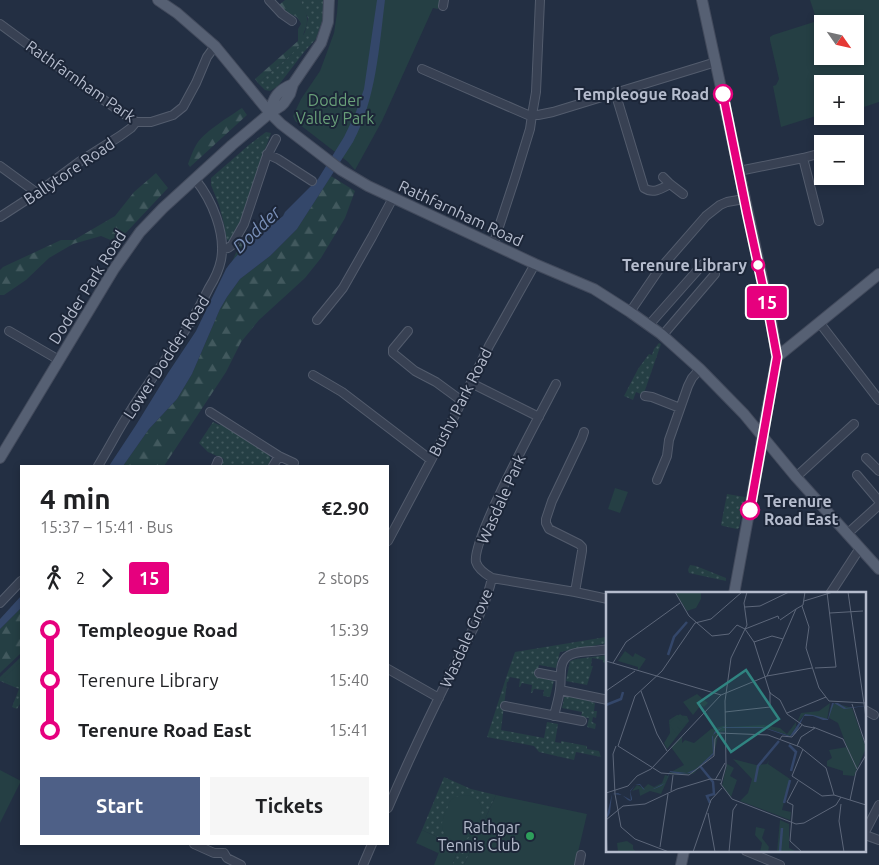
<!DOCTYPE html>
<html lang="en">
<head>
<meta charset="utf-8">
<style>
  body { margin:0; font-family:Ubuntu,sans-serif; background:#f6f6f6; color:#202124; height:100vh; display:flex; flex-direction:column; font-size:19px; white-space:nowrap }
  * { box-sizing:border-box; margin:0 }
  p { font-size:16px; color:#757577 }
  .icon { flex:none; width:28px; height:28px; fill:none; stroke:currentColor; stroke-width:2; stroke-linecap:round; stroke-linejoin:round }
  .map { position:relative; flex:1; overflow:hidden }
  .details { position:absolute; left:20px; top:465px; width:369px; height:380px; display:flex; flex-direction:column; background:#fff; border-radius:0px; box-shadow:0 2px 8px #0003 }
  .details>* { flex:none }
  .badge { padding:0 10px; border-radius:4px; font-size:18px; line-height:32px }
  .needle { width:32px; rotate:124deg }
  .buttons { position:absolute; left:814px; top:15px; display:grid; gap:10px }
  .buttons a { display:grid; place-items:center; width:50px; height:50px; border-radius:0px; background:#fff; box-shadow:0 2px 8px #0003; font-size:25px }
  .map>.badge { position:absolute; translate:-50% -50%; box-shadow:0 0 0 2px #fff }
  .legs { display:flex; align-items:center; gap:8px; height:55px; padding:0 20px; font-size:16px }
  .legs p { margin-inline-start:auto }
  .head { display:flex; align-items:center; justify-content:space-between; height:85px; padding:0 20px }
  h1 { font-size:28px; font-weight:700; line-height:38px }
  .cta { display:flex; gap:10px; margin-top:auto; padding:10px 20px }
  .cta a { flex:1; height:58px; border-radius:0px; background:#4e6087; color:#fff; font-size:20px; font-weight:700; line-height:58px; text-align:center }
  .cta a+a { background:#f6f6f6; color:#202124 }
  ul { padding:0 20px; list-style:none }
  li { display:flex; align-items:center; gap:18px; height:50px; font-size:19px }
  li i { display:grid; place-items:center; width:8px; height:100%; margin:0 6px; background:currentColor }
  li i::after { content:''; width:12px; height:12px; margin:-6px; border:4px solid; border-radius:50%; background:#fff }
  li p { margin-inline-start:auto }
  li:first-child i { background:linear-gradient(#0000 50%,currentColor 0) }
  li:last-child i { background:linear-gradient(currentColor 50%,#0000 0) }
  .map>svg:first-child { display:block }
</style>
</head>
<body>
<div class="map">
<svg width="879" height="865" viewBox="0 0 879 865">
  <defs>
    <pattern id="grass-dots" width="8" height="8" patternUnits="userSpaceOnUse" patternTransform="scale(1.25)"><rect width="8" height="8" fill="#253f44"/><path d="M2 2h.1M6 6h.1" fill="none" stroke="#42595e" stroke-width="1.8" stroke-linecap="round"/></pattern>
    <pattern id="forest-firs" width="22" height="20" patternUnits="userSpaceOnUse" patternTransform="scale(1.25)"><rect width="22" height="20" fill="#253f44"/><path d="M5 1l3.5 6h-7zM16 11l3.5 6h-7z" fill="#42595e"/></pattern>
  </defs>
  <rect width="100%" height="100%" fill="#232f43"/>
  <path fill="url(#grass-dots)" d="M301,0H324L323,18L316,39L304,52L278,86L270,91L265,90L258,83L291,55L305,32L308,18L302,6Z
    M266,132L271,133L265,150L264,155C255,182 247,219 230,241L227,240L226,238L224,224L219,205L211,185V178L250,144Z
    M659,343L661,344L644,393L643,395L636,392L633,400L624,396L638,369L649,354L652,355L654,349Z
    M213,422L219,425L222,424L265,450C270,455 272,459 269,466H219L224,459L208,452L199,443Z
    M727,494L745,497L739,528L737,529L723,526L721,525Z
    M690,565L696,566L726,578V581L689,573L688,570Z
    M608,632V643L560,652L556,668L539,665L537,677L554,680L550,697L543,696L544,690L534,689L532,693H531L532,685L522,683L520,687H519L520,679L510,677L508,682H507L501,730L544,738L547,722L558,724L555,742L561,743V741L587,746V749L599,751L601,757L576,752L574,760L539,752L534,746L487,737L505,681L515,652L606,637Z
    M608,655V664L603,662V660L592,658L591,666H593L587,685L566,681L570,661L576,659Z
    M21,657V704H20L17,709L12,707L19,689L0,681V677Z
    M565,694L591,699V702L595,703L594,711H597L596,718L593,717L592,722L596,724L595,729L587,727L589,718L581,717L582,712L562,708Z
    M444,777L471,789L496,795L464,865H452L459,847L422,830Z"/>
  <path fill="url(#forest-firs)" d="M285,0H301C302,7 308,14 307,21C307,28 302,34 302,42L291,55L258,83L255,79L298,41V29L301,24C298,15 293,16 285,11C285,11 280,6 279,5Z
    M242,108L247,115L190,167L188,164C191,157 193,149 198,142C206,131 230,116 242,108Z
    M156,173L168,188L121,238L113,241L101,236L73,244L49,258L26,280L4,295H0V270L3,267L61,240H74L115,216L134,192Z
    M331,176L355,191L345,218L321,258L305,278L259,320L241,342L226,372L164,466H123L149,429L177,399L192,374L220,309L227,297L240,279L270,256L297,229Z
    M250,234L259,236L232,262L241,241L246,243Z
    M21,608V653L0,673V629Z"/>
  <path fill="#253f44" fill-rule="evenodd" d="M338,0H440L438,9L433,8L382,121L355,170L348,162L295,121L293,116L301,99L320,71L334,33L337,13Z
    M810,0H879V102L855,110V84H822V116H816L781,127L773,86L776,85L779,79L770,40V37L773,35L817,21ZM822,24H855V56H822Z
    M615,488L628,492L620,513L608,509Z
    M21,661V688L3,680Z
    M0,770L21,781L0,823Z
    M466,795C483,798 484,810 478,824C473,834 462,848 449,838C437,829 443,817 448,807C449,804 450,801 451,800C455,796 461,796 466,795Z
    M496,795L587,814L575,865H464Z
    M422,830L459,847L452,865H434L439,852L438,853L416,843Z"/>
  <path fill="#34476a" d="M377,0H385C379,48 376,99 353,142L297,229L270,256L240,279L227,297L220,309L192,374L177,399L149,429L123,466H109L136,425L168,373L196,331L226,269C241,248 263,232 283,216L285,212L318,179L344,137L356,112L364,89Z
    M21,596V608L0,629V619Z"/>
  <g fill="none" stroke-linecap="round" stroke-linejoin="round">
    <g stroke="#535c6d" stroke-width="10">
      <path id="minor" d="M269,0L282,14L292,21
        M443,6L444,0
        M0,24L98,96L136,122H151L173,115L183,107L196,83L207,57L215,46
        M422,69L528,115H538L553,112L716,62
        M615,92L644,188C653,194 661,189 670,184
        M855,146L859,145
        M267,154L278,159L312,181
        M803,158L822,153
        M0,166L37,193
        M739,171L803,158L819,221
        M663,177L670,184L683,194
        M0,217L37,193L79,162L120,136L131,128L136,122
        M493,245L515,178L530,129L532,115L536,92L540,0
        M222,249L228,248L232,245L244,224L266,158L276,139
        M630,312L658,271L706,216L720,205L727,202L744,199
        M317,320L343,288L372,237L393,198
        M819,322L879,400
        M649,325L703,264
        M9,331L59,360
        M408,331L393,349V353L415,371L436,382L462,401
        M662,336L715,274
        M313,375L342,392L431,460
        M471,383L539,417
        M556,384C542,411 471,540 476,562C478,569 487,575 492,578L575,592L608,599
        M645,396L652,397L680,408
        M210,412L279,456L294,463
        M866,458L879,471
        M98,466C109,448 119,428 131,410C157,369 188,332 209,288C214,280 219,270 221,260C226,233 212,200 195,179
        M216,466L218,461
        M273,466L279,456
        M857,475L879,501
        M796,477L854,424
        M657,480L667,456L669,440L688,386L692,378L700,369
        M847,534L879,505
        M388,541L454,417L489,346L535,264
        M575,592L582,551V547L579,544L549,529L546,523V519L552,501L582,438L584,432
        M830,594L860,548
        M0,603L21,581
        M388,669L439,698
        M539,673L560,677
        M560,690L608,700
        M505,706L582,721
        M865,710L874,715
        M554,716C556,707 559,698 560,689C562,677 557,659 572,654C583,650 596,652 608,649
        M388,808C408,761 430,715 453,669C467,640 485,610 492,578
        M865,832L879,805
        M865,835L879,840
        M194,844L214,853H224
        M746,851L780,865
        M224,853L227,858L241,865
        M363,865L372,844
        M579,865L581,855"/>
    </g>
    <g stroke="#424a5c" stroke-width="12">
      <path id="major" d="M158,0L177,13L215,46L270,113L281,124L341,170L368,186L535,264L594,289L630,312L661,334L700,369L744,414L796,477L879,569
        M702,0L771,319L777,357L762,437L760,453L734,594
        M270,113C273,97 278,90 293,84
        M777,357L879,274
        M0,458L114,269L140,232L163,208L232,145L270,113L281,106L284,103L290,94L293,84L321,43L328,22L329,0
        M681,865L684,851"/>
    </g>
    <use href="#minor" stroke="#384153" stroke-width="8"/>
    <use href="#major" stroke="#566073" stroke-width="10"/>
  </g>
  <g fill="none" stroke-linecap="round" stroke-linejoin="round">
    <g stroke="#fff" stroke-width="11">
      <path id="line-1" d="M723,94L747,213L770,319L777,357L750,510"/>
    </g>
    <use href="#line-1" stroke="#e6007e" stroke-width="8"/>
  </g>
  <g fill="#fff" stroke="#e6007e" stroke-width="2.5">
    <circle cx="723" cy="94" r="9"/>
    <circle cx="758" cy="265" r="6"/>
    <circle cx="750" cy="510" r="9"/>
  </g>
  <circle fill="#2e9e5b" stroke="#1c2638" stroke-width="2" cx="530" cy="836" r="5"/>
  <g text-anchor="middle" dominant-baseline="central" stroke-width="4" stroke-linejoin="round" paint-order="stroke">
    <g font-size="16" fill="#b5bccd" stroke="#1c2638">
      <text transform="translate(81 81) rotate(35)">Rathfarnham Park</text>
      <text transform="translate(69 171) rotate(-34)">Ballytore Road</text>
      <text transform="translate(461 213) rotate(25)">Rathfarnham Road</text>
      <text transform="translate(87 287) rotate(-58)">Dodder Park Road</text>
      <text transform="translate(166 357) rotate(-57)">Lower Dodder Road</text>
      <text transform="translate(460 402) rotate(-63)">Bushy Park Road</text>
      <text transform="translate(501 499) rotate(-66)">Wasdale Park</text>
      <text transform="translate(466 638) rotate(-66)">Wasdale Grove</text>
    </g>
    <g font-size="16" font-weight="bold" fill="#b5bccd" stroke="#1c2638" text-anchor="end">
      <text x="709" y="94">Templeogue Road</text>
      <text x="747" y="265">Terenure Library</text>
      <text x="764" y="501" text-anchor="start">Terenure<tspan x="764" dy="18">Road East</tspan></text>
    </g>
    <g font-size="16" fill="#69a079" stroke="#1c2638">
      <text x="335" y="100">Dodder<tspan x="335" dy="18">Valley Park</tspan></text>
    </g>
    <g font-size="16" fill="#b5bccd" stroke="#1c2638" text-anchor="end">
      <text x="520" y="827">Rathgar<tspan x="520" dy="18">Tennis Club</tspan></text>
    </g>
    <g font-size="18" font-style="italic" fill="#798fb7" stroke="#1c2638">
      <text transform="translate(256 229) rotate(-44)">Dodder</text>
    </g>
  </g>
  <g transform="translate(606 592)">
    <rect width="260" height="260" fill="#232f43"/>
    <path d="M229,111L246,116L260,156L248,184L237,183V179L221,174V169L226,166L223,158L241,155L232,131L223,126L224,116ZM71,123L81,124L83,129L61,157L58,151L64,141L63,128ZM127,167L150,173L161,172L163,168L162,172L184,187L176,218L185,220L184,228L134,209L142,201L146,187ZM150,235L159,237L156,246L163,255L162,260H154L156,251L149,243Z" fill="#253f44"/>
    <path d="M190,130V135L184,144L157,135H122L158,133L174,136L181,142Z" fill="#253f44"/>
    <path d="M69,0H95V7L90,16L81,19ZM19,59L27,65L29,61L40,67L32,79V75L12,69ZM91,102L102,111L98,115L95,113L87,123L77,110ZM224,111L221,128L199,122L193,129L192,128L195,121L213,119ZM74,122L83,129L74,137L71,134L74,138L70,142L63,131L70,125L76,130L71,125ZM121,133L120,139L113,140L108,162L87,182H61L78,173L65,155L76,144V151L79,148L88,151L105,137ZM121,172L128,176L124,184L131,188L125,205L116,194ZM59,183L63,184L55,202L44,199L34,204L33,197L26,199L31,193L38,196L42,192L48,195L56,191ZM174,228L183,232V256L191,260H171ZM21,249L27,253V257L31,260H12L11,251Z" fill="#253f44"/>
    <path d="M226,111H232L240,116L257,114H260L238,117L228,111L222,128H217L207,124H198L190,141L184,145L158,136H116L107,143L108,158V162L104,166L89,179L84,181L72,182L64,180L59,191L55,194L48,197L39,198L37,197L34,193H29L24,199L26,206V208L24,209L22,208L16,203L6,202L4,221L3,223L0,227L6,202L12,201L25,208L24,200L29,193L34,192L39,198L47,197L59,191L64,179L81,181L90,177L107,161L106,145L109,139L118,135H157L184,144L199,122L207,123L222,127Z" fill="#34476a"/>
    <path fill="none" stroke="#34476a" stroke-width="2.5" d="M62,63L68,45L81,30M0,113L15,107L17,100M183,153L190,160L185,179M94,174L107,190L108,202L101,204L104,211M149,190L152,174L173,149M178,211L184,188M174,260L176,236"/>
    <path fill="none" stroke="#5d677a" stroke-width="1" d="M69,0L83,24L106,44L123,42L131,33L139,37L148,50L164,101L174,108L181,122L198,134L208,136M242,0L260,126M198,9L227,0M196,14L203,35L200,56L213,96L223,109L260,111M139,15L154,14L183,0M224,21L257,19M174,28L190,17M139,37L172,24L173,27M148,50L166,44L177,47M0,69L115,103M7,71L20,50L74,11M209,76L230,75L221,0M161,84L206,76M0,99L29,79M35,99L51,142L61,159M246,112L260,154M119,120L164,115V100M181,121L220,105M207,135L237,147L251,177M174,147L176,144L186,145L196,133M10,154L7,162L9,202L15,235L29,247L63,260M12,154L55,181L83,183L108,164L109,147L113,141L162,143L194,155L220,176L228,203L260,213M12,154L29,104L56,79L89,31L105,27L136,0M191,154L195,145L209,136M197,157L186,184L216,204L228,203M109,188L119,171M192,189L181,210L187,213L184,249L196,260M114,191L126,207L190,232L198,231L230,213L235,205M115,192L120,174L119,109L125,66L141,33L138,11L141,0M65,199L67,183M0,201L22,194L31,184L45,177L115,103L161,84L190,17L197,13L199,0M244,208L250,180L260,163M235,212L233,229L238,260M102,221L109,260M0,228L17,214L39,212L71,197L104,187L115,188M0,234L1,260M54,255L62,202M87,260L105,208L116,196M123,260L127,218L131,212"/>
    <path fill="#308481" fill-opacity="0.15" stroke="#308481" stroke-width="2.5" d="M140,78L173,127L125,160L92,111Z"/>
    <rect width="260" height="260" fill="none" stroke="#b5bccd" stroke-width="2.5"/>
  </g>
</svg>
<div class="buttons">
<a><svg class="needle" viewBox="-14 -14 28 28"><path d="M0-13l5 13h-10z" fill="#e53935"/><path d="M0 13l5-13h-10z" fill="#757577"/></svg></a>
<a>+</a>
<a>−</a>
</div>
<b class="badge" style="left:767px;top:302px;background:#e6007e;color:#fff">15</b>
<section class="details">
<div class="head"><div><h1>4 min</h1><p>15:37 – 15:41 · Bus</p></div><b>€2.90</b></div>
<div class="legs"><svg class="icon" aria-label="walk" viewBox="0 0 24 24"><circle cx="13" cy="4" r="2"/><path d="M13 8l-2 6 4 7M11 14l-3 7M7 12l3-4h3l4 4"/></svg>2<svg class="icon" aria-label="forward" viewBox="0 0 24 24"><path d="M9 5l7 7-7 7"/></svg><b class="badge" style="background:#e6007e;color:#fff">15</b><p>2 stops</p></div>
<ul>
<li><i style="color:#e6007e"></i><b>Templeogue Road</b><p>15:39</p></li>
<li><i style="color:#e6007e"></i><span>Terenure Library</span><p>15:40</p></li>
<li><i style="color:#e6007e"></i><b>Terenure Road East</b><p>15:41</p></li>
</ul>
<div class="cta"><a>Start</a><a>Tickets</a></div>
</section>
</div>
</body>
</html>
